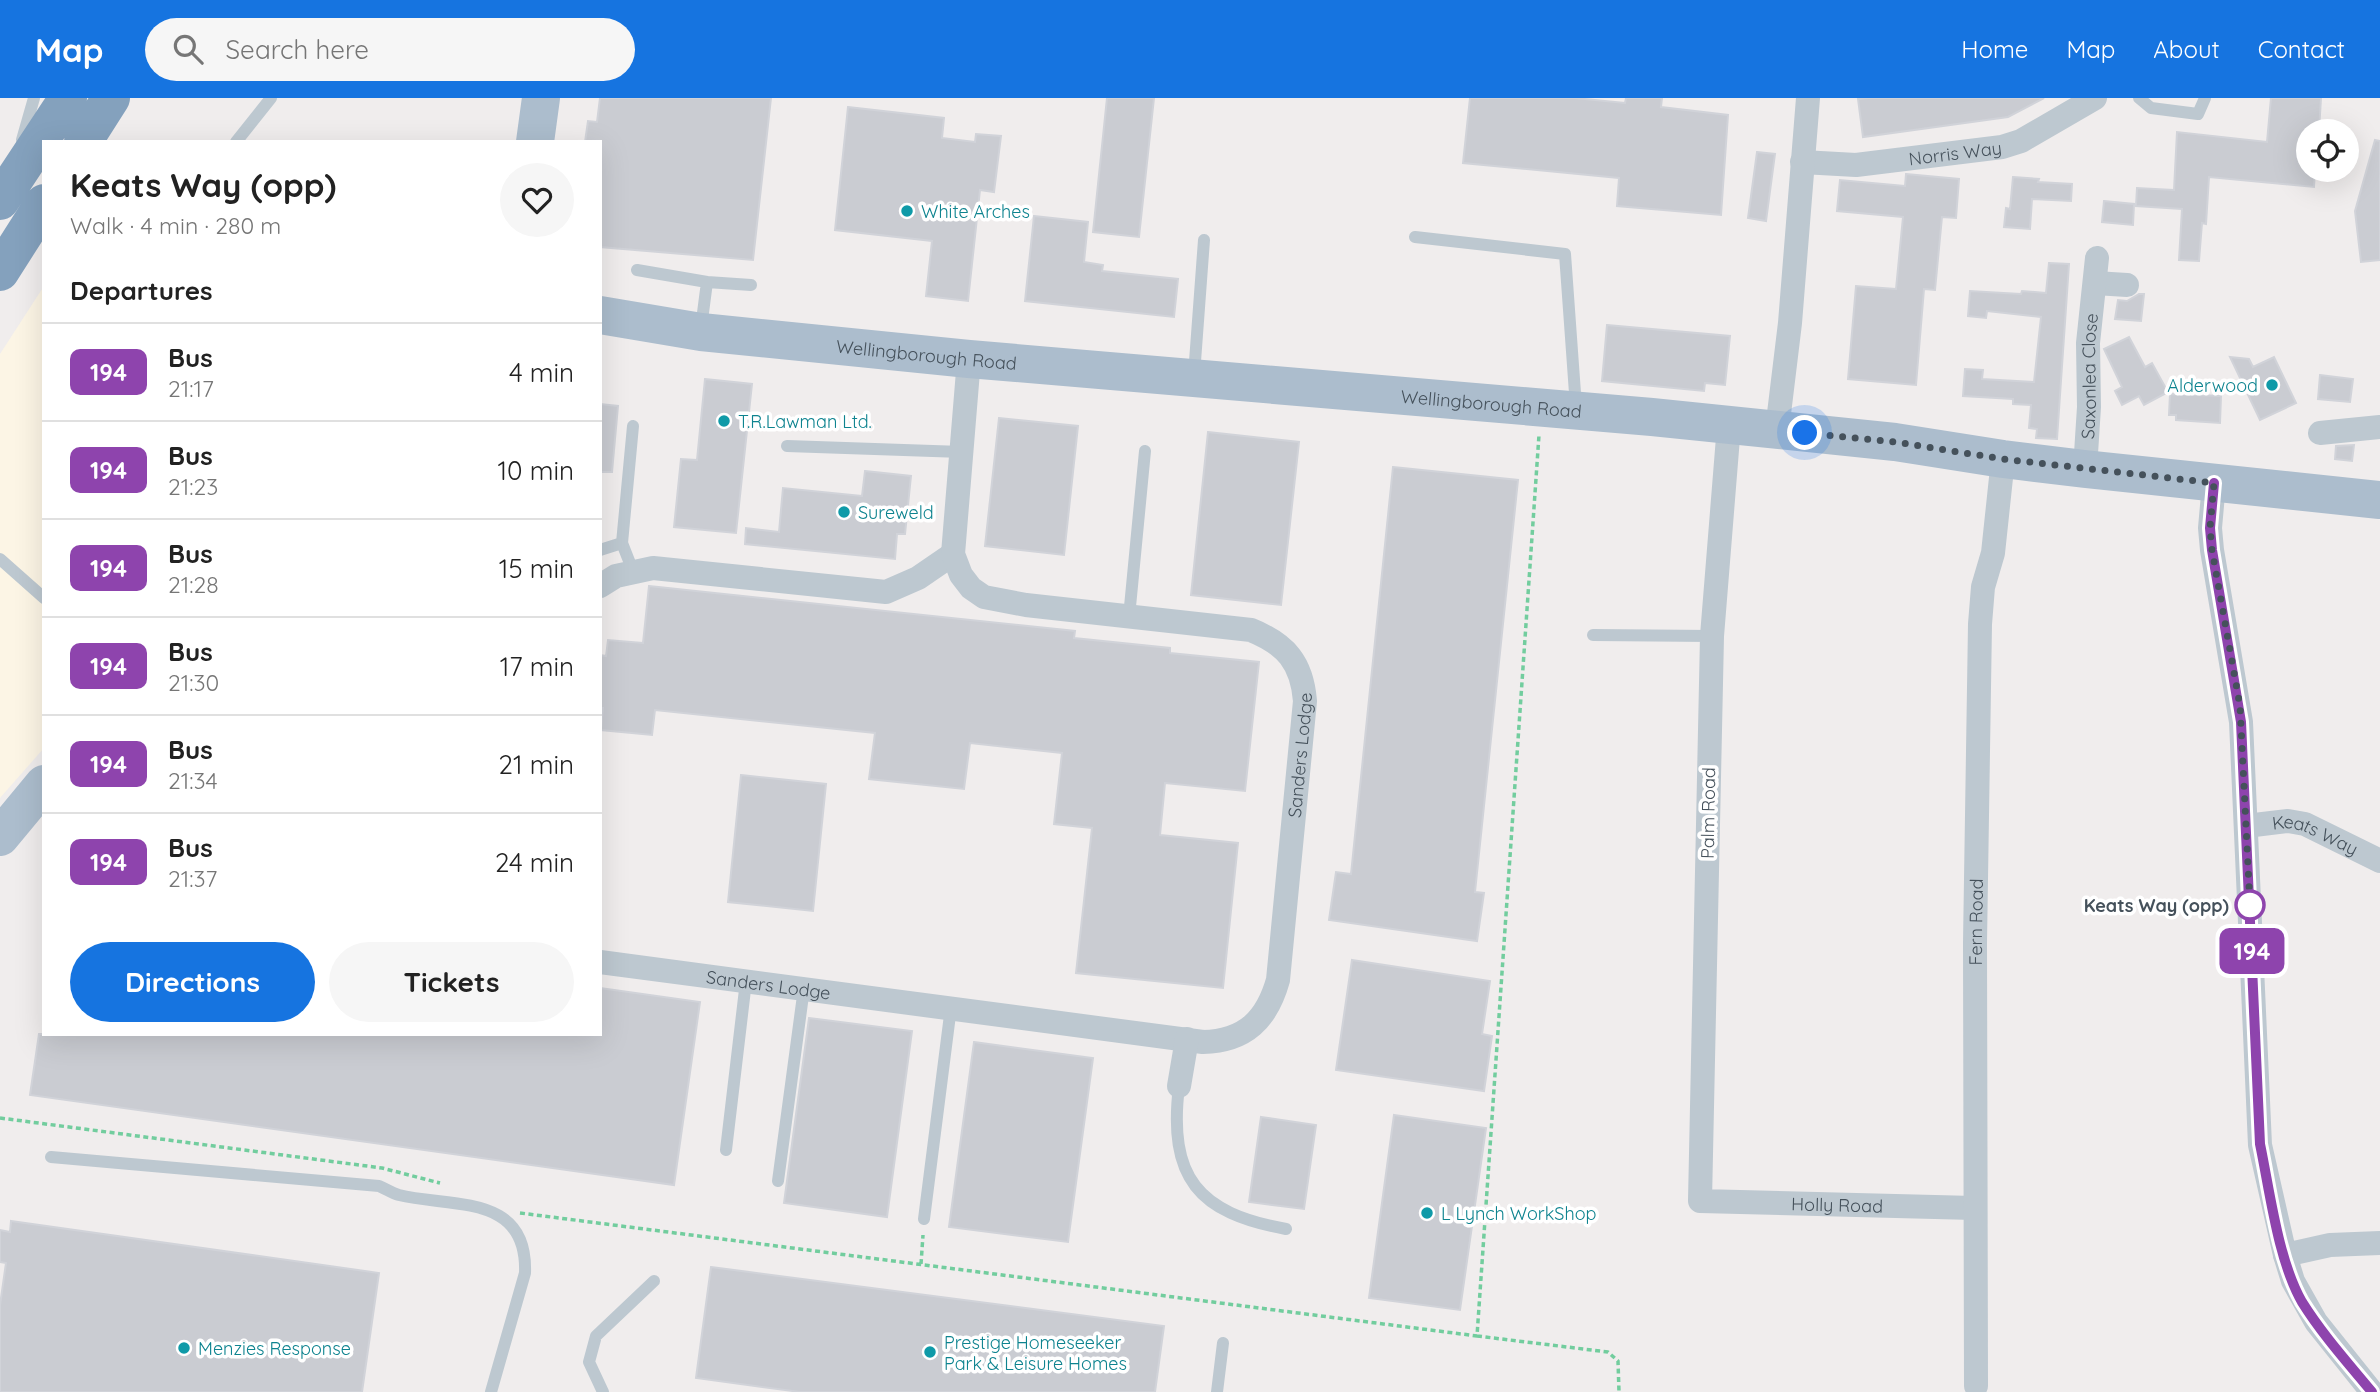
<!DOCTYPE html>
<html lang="en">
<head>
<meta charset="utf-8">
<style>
  body { margin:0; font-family:Quicksand,sans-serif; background:#f6f6f6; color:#222; height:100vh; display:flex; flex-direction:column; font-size:26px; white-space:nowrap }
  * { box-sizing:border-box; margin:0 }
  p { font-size:23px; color:#767676 }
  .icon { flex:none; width:38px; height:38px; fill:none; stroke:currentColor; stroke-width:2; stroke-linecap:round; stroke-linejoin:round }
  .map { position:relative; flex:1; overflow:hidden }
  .side { position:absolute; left:42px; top:42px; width:560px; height:896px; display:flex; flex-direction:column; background:#fff; border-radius:0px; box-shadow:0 7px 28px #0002 }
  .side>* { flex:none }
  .badge { padding:0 14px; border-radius:10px; font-size:24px; line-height:46px }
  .tools { position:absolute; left:2296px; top:21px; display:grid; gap:14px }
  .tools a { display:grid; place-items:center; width:63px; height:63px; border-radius:50%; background:#fff; box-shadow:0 7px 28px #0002; font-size:35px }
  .you { position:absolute; width:35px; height:35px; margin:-18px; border:5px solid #fff; border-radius:50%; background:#1a73e8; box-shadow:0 0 0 10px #1a73e833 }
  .map>.badge { position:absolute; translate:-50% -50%; box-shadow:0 0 0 4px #fff }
  h2 { padding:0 28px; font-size:26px; line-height:63px }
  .round { display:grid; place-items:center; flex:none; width:74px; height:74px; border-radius:37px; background:#f6f6f6 }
  .head { display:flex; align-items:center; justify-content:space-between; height:119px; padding:0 28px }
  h1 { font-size:33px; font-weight:700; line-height:52px }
  .button { display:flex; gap:14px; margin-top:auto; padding:14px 28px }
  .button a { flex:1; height:80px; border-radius:42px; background:#1674e0; color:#fff; font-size:28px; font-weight:700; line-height:80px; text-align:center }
  .button a+a { background:#f6f6f6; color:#222 }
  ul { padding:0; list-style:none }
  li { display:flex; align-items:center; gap:21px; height:98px; padding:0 28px; border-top:2px solid #e0e0e0 }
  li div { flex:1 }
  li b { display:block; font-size:26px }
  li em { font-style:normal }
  li .badge { min-width:77px; font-weight:700; text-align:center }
  header { display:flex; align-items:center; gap:42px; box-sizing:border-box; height:98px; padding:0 35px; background:#1674e0; color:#fff }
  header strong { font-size:33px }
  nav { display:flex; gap:38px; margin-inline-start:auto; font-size:24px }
  .search { width:490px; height:63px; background:#f6f6f6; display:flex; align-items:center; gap:18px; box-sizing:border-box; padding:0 24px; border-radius:38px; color:#767676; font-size:26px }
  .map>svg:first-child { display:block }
</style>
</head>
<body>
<header>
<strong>Map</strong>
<div class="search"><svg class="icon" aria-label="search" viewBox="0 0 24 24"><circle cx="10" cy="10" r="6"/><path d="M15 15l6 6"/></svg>Search here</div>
<nav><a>Home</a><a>Map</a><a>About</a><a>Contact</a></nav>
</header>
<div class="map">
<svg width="2380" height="1294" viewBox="0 0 2380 1294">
  <rect width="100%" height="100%" fill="#f0eded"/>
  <path fill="#fcf5e5" d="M44,188V650L0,700V256Z"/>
  <path fill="#caccd2" stroke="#d1d3d9" stroke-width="2" d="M600,0H771L753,162L600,149V44H585L588,23L597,24Z
    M1107,0H1154L1139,139L1093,134Z
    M1470,0H1575L1625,5L1626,0H1662L1661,9L1728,17L1721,117L1617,108L1619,80L1463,65Z
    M1868,0H2044L2008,19L1863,39L1858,1Z
    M2271,0H2321L2319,33H2308V72H2315L2314,89L2209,79L2206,126L2202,125L2199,163L2179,162L2182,111L2136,108L2137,90L2174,92L2177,34L2267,44Z
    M848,9L944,20L942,40L975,44L976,36L1001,38L994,94L980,92L968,203L926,198L932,143L835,132Z
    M2375,42L2380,43V162L2361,164L2355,113Z
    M1757,54L1775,56L1766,123L1748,120Z
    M1906,76L1959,81L1956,120L1942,119L1935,192L1924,191L1916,287L1848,281L1856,188L1896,191L1903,119L1837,113L1840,82L1905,88Z
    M2013,79L2039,81L2038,84L2072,86L2071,103L2032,101L2030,131L2004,129L2006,110L2010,111Z
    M2104,103L2134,106L2133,127L2102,124Z
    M1034,118L1088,124L1084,164L1103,167L1102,173L1178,181L1174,219L1025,203Z
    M2049,165L2069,166L2057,341L2036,340L2037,331L2029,330L2031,307L2013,306V301L1963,298L1965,271L1983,272L1982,281L2034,284L2041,219L1987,213L1986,220L1968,218L1970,193L2021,196L2022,193L2046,195Z
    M2139,196H2144L2141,223L2115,221L2118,202L2127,203Z
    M1607,227L1730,238L1725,287L1705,285L1704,293L1602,283Z
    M2129,239L2145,269L2152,265L2168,294L2144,307L2139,298L2122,307L2115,293L2122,289L2104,251Z
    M2230,259L2249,261L2253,269L2274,259L2296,305L2260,322Z
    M2320,277L2353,281L2350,304L2318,301Z
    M705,281L752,286L736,435L674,429L681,361L697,362Z
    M2170,296L2221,298L2220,325L2176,322V317H2169Z
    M600,306L618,308L612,374H600Z
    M999,320L1078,328L1064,457L985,448Z
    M1208,334L1299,344L1281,507L1191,497Z
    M2354,347L2352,363L2335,361L2336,348Z
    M1393,369L1518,382L1475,794L1484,795L1477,843L1329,822L1336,774L1351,776Z
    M865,373L911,378L905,436H897L895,461L745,446L746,430L779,434L783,390L862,398Z
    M649,488L1075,533L1074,540L1170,550V555L1259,564L1245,693L1165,685L1160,737L1238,745L1223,890L1076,875L1092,730L1054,726L1062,655L970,645L964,691L869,681L875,635L655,612L652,637L601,632L603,610H600V557L606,558L608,542L643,545Z
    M741,677L826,686L813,813L728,804Z
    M1352,862L1490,883L1482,936L1492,938L1484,993L1336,972Z
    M600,890L700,904L674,1087L30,997L39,936H600Z
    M809,920L912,933L887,1119L784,1105Z
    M974,944L1093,960L1068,1144L949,1129Z
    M1394,1017L1486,1030L1460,1212L1369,1200Z
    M1261,1019L1316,1027L1304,1111L1249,1104Z
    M11,1123L379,1175L362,1294H0V1207L6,1165L0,1164V1132L10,1134Z
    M711,1169L1164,1228L1155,1294H800L696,1280Z"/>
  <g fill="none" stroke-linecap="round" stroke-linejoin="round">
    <path stroke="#72cd9e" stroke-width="3.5" stroke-dasharray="5 3.5" stroke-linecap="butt" d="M0,1020L382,1070L440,1085
      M520,1115L1477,1238L1539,337
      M921,1166L923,1137
      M1477,1238L1608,1254L1618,1263L1619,1294"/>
    <path stroke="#bdc8d0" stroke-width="12" d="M2139,0L2151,10L2198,16L2205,0
      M22,42L34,0
      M236,44L271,0
      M1415,139L1565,156L1576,309
      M637,172L707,184
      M701,230L707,184L751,187
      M1194,277L1204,142
      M787,348L962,354
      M600,452L622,445
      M0,461L44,500
      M633,473L622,445L633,328
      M1129,519L1145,353
      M1593,537L1712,538
      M1179,988C1168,1080 1198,1115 1286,1131
      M726,1052L746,883
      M51,1059L379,1088C386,1091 392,1095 399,1097C452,1110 528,1095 525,1175L491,1294
      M778,1083L804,890
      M924,1121L951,909
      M603,1294L589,1264L596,1238L654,1183
      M1217,1294L1223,1245"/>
    <g stroke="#bdc8d0" stroke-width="24">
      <path id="s1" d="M1802,64L1856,67L2002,49L2021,43L2095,0"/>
      <path d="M2095,185L2127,187"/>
      <path id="s2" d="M1729,327L1712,538L1700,1103L1974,1110"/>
      <path d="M1777,332L1790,225L1808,0"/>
      <path d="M2320,335L2380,329"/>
      <path id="s3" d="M2085,371L2089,309L2088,245L2097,160"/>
      <path d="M2214,385L2210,430L2212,452L2241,624L2260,1047L2285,1157L2293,1183L2316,1224L2372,1294"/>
      <path d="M600,488L616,478L653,470L886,494L918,480L953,456"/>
      <path id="s4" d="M2246,728L2288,723L2305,726L2380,763"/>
      <path id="s5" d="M600,864L1203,944C1246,943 1267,921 1278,882L1305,603C1302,565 1286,546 1251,532L1026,507L984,499L971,490L961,477L953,456L969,261"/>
      <path d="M1179,988L1187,941"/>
      <path d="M2285,1157L2330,1147L2380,1145"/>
      <path id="s6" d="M1976,1288L1975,845L1980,526L1983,489L1993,455L2003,361"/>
    </g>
    <g stroke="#acbdcd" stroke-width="38">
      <path d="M535,44L541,0"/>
      <path id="s7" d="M600,217L701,234L969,261L1652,319L1895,344L2003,361L2085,371L2380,402"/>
      <path d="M0,739L44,686"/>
    </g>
    <path stroke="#84a1bd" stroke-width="38" d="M83,44L111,0
      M0,103L68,0
      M0,174L44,105"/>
  </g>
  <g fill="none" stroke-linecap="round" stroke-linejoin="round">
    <g stroke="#fff" stroke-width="16">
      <path id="line" d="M2214,385L2210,430L2212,452L2241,624L2260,1046C2270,1094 2278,1162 2302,1204C2322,1236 2348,1265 2372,1294"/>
    </g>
    <use href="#line" stroke="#8e44ad" stroke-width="10"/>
    <path stroke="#45515b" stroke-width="7" stroke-dasharray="0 12.6" d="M1805,335L1895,344L2003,361L2214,385L2210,430L2212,452L2240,608L2250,807"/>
  </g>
  <g fill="#0f9aa8" stroke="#fff" stroke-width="2.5">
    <circle cx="907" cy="113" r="7"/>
    <circle cx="2272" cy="287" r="7"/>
    <circle cx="724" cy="323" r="7"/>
    <circle cx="844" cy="414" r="7"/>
    <circle cx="1427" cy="1115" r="7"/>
    <circle cx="184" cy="1250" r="7"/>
    <circle cx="930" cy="1254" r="7"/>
  </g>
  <circle fill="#fff" stroke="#8e44ad" stroke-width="3.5" cx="2250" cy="807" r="14"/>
  <g text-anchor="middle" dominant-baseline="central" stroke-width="7" stroke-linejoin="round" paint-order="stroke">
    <g font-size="18" fill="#45515b" stroke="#fff">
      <text stroke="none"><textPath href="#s1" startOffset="154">Norris Way</textPath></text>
      <text stroke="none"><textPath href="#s7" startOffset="329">Wellingborough Road</textPath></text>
      <text stroke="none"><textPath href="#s3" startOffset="93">Saxonlea Close</textPath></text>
      <text stroke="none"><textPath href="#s7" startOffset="896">Wellingborough Road</textPath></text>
      <text stroke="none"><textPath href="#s5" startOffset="940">Sanders Lodge</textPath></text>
      <text transform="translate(1708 715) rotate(-89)">Palm Road</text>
      <text stroke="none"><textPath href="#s4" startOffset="72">Keats Way</textPath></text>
      <text stroke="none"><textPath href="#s6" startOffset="464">Fern Road</textPath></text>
      <text stroke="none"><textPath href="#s5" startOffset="170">Sanders Lodge</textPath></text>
      <text stroke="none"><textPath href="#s2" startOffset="914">Holly Road</textPath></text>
    </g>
    <g font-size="18" fill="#0d838f" stroke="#fff" text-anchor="start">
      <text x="921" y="113">White Arches</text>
      <text x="2258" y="287" text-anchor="end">Alderwood</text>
      <text x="738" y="323">T.R.Lawman Ltd.</text>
      <text x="858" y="414">Sureweld</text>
      <text x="1441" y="1115">L Lynch WorkShop</text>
      <text x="944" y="1244">Prestige Homeseeker<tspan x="944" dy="21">Park &amp; Leisure Homes</tspan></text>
      <text x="198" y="1250">Menzies Response</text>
    </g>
    <g font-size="18" font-weight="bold" fill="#45515b" stroke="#fff" text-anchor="end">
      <text x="2229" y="807">Keats Way (opp)</text>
    </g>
  </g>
</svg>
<div class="tools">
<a><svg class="icon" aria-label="locate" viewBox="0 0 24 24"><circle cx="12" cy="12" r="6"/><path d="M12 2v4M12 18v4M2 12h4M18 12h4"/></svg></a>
</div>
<div class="you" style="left:1805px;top:335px"></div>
<b class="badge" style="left:2252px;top:853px;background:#8e44ad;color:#fff">194</b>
<section class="side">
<div class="head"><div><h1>Keats Way (opp)</h1><p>Walk · 4 min · 280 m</p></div><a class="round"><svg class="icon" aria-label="heart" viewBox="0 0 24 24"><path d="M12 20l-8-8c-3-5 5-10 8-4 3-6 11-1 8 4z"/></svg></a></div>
<h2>Departures</h2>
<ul>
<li><span class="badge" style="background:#8e44ad;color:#fff">194</span><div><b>Bus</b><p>21:17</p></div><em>4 min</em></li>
<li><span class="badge" style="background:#8e44ad;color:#fff">194</span><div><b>Bus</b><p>21:23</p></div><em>10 min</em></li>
<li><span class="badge" style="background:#8e44ad;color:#fff">194</span><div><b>Bus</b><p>21:28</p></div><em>15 min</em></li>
<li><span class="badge" style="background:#8e44ad;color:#fff">194</span><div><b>Bus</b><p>21:30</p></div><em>17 min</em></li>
<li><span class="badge" style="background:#8e44ad;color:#fff">194</span><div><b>Bus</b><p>21:34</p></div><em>21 min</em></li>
<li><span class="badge" style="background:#8e44ad;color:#fff">194</span><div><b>Bus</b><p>21:37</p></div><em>24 min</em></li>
</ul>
<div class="button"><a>Directions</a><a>Tickets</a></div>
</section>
</div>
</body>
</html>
